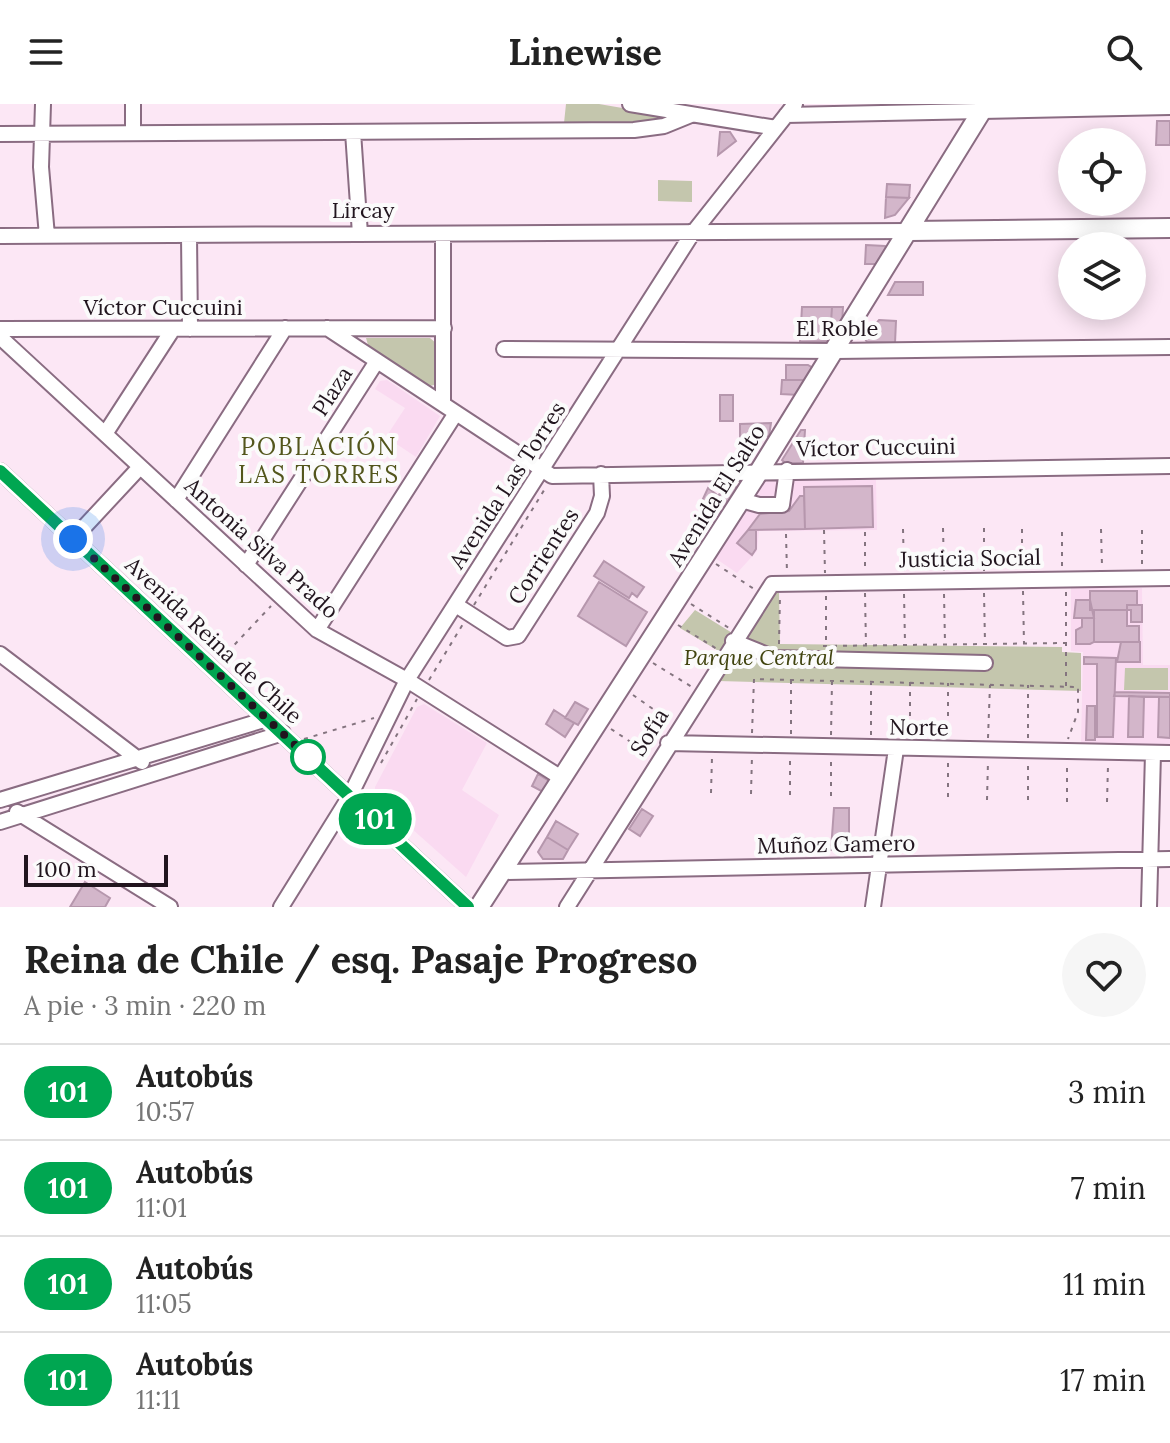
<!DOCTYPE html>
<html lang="es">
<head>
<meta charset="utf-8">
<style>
  body { margin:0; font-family:Lora,serif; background:#f6f6f6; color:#222; height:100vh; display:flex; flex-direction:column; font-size:30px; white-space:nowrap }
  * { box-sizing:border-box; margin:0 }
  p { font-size:26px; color:#767676 }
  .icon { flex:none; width:44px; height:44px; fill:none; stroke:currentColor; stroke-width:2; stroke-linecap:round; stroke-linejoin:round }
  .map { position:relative; height:803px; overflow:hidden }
  .drawer { display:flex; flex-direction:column; background:#fff; flex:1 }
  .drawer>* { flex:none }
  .badge { padding:0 16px; border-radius:26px; font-size:28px; line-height:52px }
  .tools { position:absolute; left:1058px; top:24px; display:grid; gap:16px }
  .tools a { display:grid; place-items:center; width:88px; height:88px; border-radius:50%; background:#fff; box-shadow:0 4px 20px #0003; font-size:40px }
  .scale { position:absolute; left:24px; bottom:20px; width:144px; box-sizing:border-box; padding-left:8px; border:4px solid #21151e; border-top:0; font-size:22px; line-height:28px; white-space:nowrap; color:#21151e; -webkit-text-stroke:6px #fbfbfb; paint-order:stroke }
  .you { position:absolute; width:40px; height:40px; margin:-20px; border:6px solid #fff; border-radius:50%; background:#1a73e8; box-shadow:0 0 0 12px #1a73e833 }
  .map>.badge { position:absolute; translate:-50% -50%; box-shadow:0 0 0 4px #fff }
  .round { display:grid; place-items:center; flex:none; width:84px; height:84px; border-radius:42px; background:#f6f6f6 }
  .overview { display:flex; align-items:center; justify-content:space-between; height:136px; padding:0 24px }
  h1 { font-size:38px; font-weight:700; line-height:60px }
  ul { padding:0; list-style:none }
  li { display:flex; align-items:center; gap:24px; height:96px; padding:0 24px; border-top:2px solid #e0e0e0 }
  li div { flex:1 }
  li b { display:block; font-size:30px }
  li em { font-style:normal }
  li .badge { min-width:88px; font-weight:700; text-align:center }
  header { display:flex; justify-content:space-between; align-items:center; height:104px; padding:0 24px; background:#fff; font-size:36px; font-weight:700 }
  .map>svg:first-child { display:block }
</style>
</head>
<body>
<header><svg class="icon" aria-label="menu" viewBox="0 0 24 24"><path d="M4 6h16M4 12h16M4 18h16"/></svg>Linewise<svg class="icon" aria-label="search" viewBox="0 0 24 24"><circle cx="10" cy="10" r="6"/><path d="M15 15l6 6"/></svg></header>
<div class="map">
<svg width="1170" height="803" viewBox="0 0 1170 803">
  <rect width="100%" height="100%" fill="#fce7f5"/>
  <path fill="#fadaf1" d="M387,276L440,312L416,353L386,333L405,304L375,285L380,277Z
    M763,376H876L877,426L759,427L757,447L737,469L715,454Z
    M1071,484H1142L1143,561H1170V643L1081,641L1083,548L1071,547Z
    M424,600L487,639L462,686L499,711L466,773L375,692V683L417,603Z"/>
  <path fill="#c4c6ad" d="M566,0H599L669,12L648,20L564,19Z
    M658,76L692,77V98L658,97Z
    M366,234H430L437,240V280L427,283L368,241Z
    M776,489H779L780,540L1062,543V548L1081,549V587L718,577L732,555L680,524L695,506L742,535Z
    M1125,564H1168V586H1124Z"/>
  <path fill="#d3b6ca" stroke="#b697ad" stroke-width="2" d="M1157,17H1170V41H1156Z
    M720,28H730L736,37L718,51Z
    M887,80L910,81L909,94L886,93Z
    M886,93L909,94L895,111L885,114Z
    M866,141L885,142L888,147L879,160H865Z
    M895,178H923V191H888Z
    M802,203H832L831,219L842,220L831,237L800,238Z
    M832,203H843L842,220L831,219Z
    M879,216L896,217L895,239L867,238L864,233Z
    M786,261H808L813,264L807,276H786Z
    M782,276H807L799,291L781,290Z
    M720,291H733V317H720Z
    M771,319L769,332L740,333V320Z
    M801,326H805L803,359H785L782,356Z
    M724,380L735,381L737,386L729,400L719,391Z
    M872,382L873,423L805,425L804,383Z
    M708,384L729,400L719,410L702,397Z
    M800,392H804L805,425L748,426L760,410L789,407Z
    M748,426H756V445L752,451L737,439Z
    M680,441L689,447L681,459L671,453Z
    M604,457L644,483L637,493L632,489L629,494L594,472Z
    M599,478L647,508L626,542L578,512Z
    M1090,487H1137V501H1127V506H1090Z
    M1076,496H1090L1094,514H1074Z
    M1127,501H1142V518H1131V506H1127Z
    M1094,506H1127V522H1139V538H1094Z
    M1082,514H1094V538L1090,540H1076V526L1082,523Z
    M1121,538H1140V558H1117Z
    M1084,553L1116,554L1113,633H1097V560H1084Z
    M1115,588L1170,589V593L1114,592Z
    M1129,592L1144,593L1143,633H1128Z
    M1159,593H1170V634L1158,633Z
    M575,598L588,605L578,621L565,614Z
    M1087,602H1095V636H1086Z
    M554,606L574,619L565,633L546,620Z
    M538,670L549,677L543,688L532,682Z
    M834,704H849V746H831Z
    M642,705L653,712L640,732L629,725Z
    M556,717L578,730L568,746L547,733Z
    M547,733L568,746L563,755H543L538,748Z
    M85,778L110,794L105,803H70Z"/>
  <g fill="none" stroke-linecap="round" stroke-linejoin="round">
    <g stroke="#8a6c82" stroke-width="18">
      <path id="minor" d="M43,0L41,63L47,132
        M630,0L776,24
        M786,11L1170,3
        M353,28L360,130
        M133,29V0
        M0,30L634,26L664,22L691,11
        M189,131L190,225
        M0,132L910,127
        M327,224L552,372L1170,362
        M0,225L444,224
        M0,233L317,526L407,576L563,675
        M504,245L835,247L1170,243
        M443,300V130
        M105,330L173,225
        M0,367L468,803
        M176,396L285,224
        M741,396L759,401H782L787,366
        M73,435L140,363
        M246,461L377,257
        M456,501L507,534L518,532L597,409L602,392L601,370
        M317,526L456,309
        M733,537L775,554L985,559
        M0,550L142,658
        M668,639L1170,649
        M0,696L267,615
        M17,708L170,803
        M0,718L283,629
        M502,768L1170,755
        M281,803L350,692L407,576L692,130L795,0
        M567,803L772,480L1170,474
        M873,803L896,645
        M1149,803L1153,649"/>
    </g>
    <g stroke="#8a6c82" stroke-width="22">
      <path id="major" d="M910,127L1170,124
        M479,803L760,366L986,0"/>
    </g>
    <path stroke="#84747f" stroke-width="2" stroke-dasharray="4 6" stroke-linecap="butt" d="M943,424L944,467
      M984,424V467
      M903,425L904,467
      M1022,425V464
      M1101,425L1102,462
      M824,426L825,469
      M1142,426V461
      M865,428V467
      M786,430L787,469
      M716,460L754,485
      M1062,462V424
      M1023,487L1024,540
      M1066,488V582
      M865,489L866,542
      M984,489L985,539
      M904,490L905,539
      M944,490L945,539
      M826,492V541
      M691,500L729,524
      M474,501L546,383
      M678,521L717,545
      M779,540L780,491
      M823,542L1066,539
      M221,555L271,502
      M653,559L692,583
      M429,576L463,520
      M633,591L670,617
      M611,625L649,650
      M752,629L754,575L1078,583V608L1068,635
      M791,630V577
      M831,631L832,577
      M871,631V578
      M910,632V578
      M948,632V579
      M988,634L990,581
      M1028,634V581
      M304,635L374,614
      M381,659L417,595
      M711,689L712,653
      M751,690L752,651
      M790,691V653
      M831,692V653
      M948,693V655
      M987,696L988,657
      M1028,696V657
      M1067,698V658
      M1107,698L1108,661"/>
    <use href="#minor" stroke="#fff" stroke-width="14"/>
    <use href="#major" stroke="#fff" stroke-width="18"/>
  </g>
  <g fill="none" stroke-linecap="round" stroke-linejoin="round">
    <g stroke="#fff" stroke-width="18">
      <path id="line" d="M0,367L468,803"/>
    </g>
    <use href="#line" stroke="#00a651" stroke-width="12"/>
    <path stroke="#21151e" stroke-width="8" stroke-dasharray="0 14.4" d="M73,435L308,653"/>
  </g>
  <circle fill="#fff" stroke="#00a651" stroke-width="4" cx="308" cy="653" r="16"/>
  <g text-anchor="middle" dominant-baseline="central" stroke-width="8" stroke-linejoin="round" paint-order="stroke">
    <g font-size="22" fill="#21151e" stroke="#fbfbfb">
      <text x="363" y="106">Lircay</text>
      <text x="163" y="203">Víctor Cuccuini</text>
      <text x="837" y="224">El Roble</text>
      <text transform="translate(332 287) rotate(-57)">Plaza</text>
      <text transform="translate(876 343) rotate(-1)">Víctor Cuccuini</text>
      <text transform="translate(507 381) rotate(-57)">Avenida Las Torres</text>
      <text transform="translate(716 391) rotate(-58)">Avenida El Salto</text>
      <text transform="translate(262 444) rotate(42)">Antonia Silva Prado</text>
      <text transform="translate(543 452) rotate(-57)">Corrientes</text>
      <text transform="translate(970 454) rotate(-1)">Justicia Social</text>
      <text transform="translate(214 536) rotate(43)">Avenida Reina de Chile</text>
      <text transform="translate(919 623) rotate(1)">Norte</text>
      <text transform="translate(649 628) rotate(-58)">Sofía</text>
      <text transform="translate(836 740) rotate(-1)">Muñoz Gamero</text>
    </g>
    <g font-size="22" font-style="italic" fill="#41440f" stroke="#fbfbfb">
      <text x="759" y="553">Parque Central</text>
    </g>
    <g font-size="24" letter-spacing="2" fill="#53561c" stroke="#fbfbfb">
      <text x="319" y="342">POBLACIÓN<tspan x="319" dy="28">LAS TORRES</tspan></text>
    </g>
  </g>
</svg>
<div class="tools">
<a><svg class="icon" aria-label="locate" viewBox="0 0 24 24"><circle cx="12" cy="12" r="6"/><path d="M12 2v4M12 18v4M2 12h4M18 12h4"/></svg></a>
<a><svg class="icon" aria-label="layers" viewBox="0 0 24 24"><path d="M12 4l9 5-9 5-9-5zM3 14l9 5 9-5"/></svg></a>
</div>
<div class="scale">100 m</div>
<div class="you" style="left:73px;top:435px"></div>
<b class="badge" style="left:375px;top:715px;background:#00a651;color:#fff">101</b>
</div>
<section class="drawer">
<div class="overview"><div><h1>Reina de Chile / esq. Pasaje Progreso</h1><p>A pie · 3 min · 220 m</p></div><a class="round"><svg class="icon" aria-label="heart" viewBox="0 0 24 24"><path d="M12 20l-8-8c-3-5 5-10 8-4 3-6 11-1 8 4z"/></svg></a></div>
<ul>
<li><span class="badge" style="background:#00a651;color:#fff">101</span><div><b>Autobús</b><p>10:57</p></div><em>3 min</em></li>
<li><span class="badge" style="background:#00a651;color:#fff">101</span><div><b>Autobús</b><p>11:01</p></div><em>7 min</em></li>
<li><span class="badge" style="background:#00a651;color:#fff">101</span><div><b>Autobús</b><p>11:05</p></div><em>11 min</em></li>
<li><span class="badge" style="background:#00a651;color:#fff">101</span><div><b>Autobús</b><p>11:11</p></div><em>17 min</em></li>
</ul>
</section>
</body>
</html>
